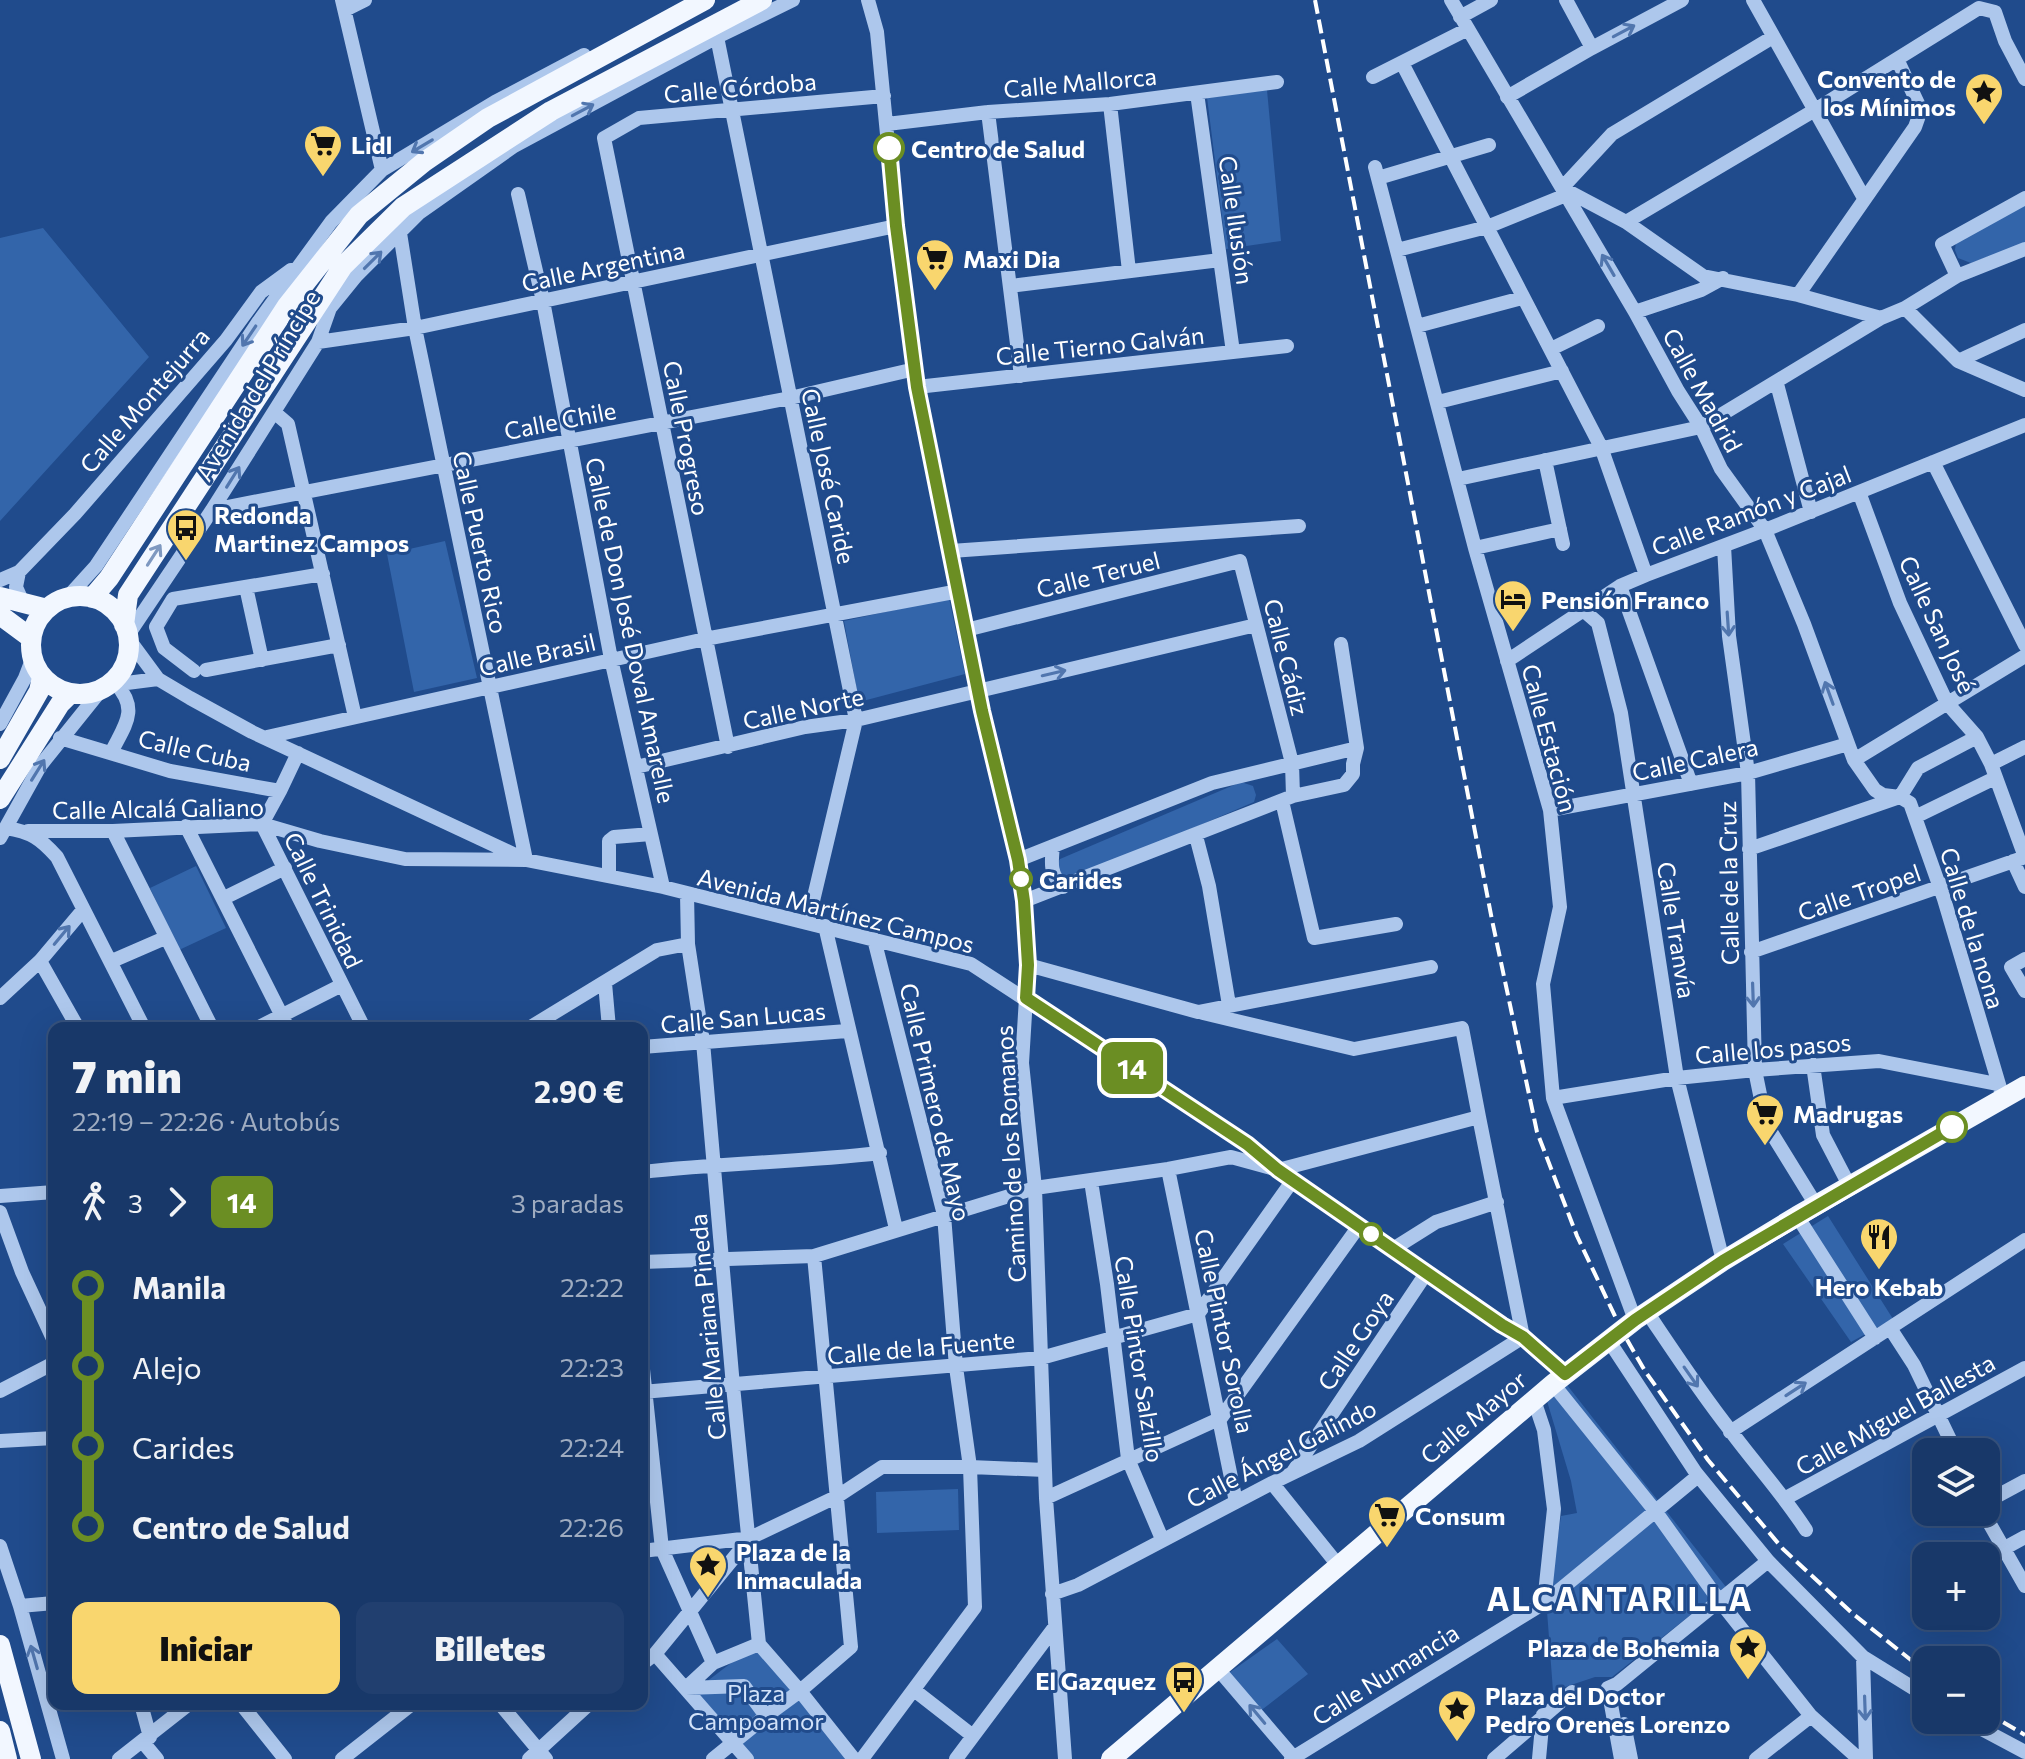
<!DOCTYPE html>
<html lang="es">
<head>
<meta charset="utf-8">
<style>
  body { margin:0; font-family:Commissioner,sans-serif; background:#213f6f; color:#f1f3f6; height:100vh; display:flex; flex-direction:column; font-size:30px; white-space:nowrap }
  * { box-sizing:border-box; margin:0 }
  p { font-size:26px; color:#9facc0 }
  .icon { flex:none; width:44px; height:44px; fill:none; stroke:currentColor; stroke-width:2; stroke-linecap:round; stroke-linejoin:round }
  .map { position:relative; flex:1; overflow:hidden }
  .sheet { position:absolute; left:48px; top:1022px; width:600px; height:688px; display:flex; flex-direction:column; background:#183869; border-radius:16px; box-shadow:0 8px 32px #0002,0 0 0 2px #36527d }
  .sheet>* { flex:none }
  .badge { padding:0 16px; border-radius:12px; font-size:28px; line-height:52px }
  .fabs { position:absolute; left:1912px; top:1438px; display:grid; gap:16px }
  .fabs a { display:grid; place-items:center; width:88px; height:88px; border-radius:16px; background:#183869; box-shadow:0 8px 32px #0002,0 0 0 2px #36527d; font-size:40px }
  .map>.badge { position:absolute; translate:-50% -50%; box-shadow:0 0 0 4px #fff }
  .legs { display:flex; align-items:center; gap:12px; height:88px; padding:0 24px; font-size:26px }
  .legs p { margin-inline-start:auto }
  .overview { display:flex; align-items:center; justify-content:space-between; height:136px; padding:0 24px }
  h1 { font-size:44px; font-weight:800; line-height:60px }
  .primary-button { display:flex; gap:16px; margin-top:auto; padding:16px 24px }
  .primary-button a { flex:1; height:92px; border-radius:16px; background:#f9d66e; color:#111; font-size:32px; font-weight:800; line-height:92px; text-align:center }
  .primary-button a+a { background:#213f6f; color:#f1f3f6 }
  ul { padding:0 24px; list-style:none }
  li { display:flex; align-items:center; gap:28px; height:80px; font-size:30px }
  li i { display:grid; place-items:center; width:12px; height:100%; margin:0 10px; background:currentColor }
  li i::after { content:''; width:20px; height:20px; margin:-10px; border:6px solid; border-radius:50%; background:#183869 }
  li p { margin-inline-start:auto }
  li:first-child i { background:linear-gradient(#0000 50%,currentColor 0) }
  li:last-child i { background:linear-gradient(currentColor 50%,#0000 0) }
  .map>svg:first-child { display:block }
</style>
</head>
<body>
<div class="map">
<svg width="2025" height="1759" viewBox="0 0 2025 1759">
  <rect width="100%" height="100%" fill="#204b8c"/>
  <path fill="#3365aa" d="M1267,90L1281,241L1226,249L1207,97Z
    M2025,204V243L1971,263L1958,258L1955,250L1956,242Z
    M43,228L149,357L0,521V238Z
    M445,541L477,678L414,692L387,554Z
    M949,598L965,674L859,702L844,621Z
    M1241,782L1253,786L1256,795L1254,802L1072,880L1061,879L1056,866L1060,859Z
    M196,866L226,928L179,950L150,888Z
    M1828,1216L1893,1319L1851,1342L1783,1244Z
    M1567,1385L1726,1587L1612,1677H1595L1553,1691L1547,1611L1561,1516L1577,1513L1571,1481L1547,1401Z
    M958,1489L959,1530L877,1533L876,1492Z
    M1277,1639L1308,1674L1259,1712L1226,1675Z
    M756,1644L858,1759H748L693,1692Z"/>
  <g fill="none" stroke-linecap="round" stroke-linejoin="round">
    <path stroke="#adc7ec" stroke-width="14" d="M342,0L382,170
      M868,0L877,32L896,226L917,387L982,711L1018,860L1024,901L1028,965L1022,1063L1035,1188L1046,1498L1065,1759
      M1451,0L1635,312L1678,391L1701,427L1721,469L1765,530L1804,624L1854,760L1875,790L1883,795L1900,797L1918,768L1977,737
      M1566,0L1592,48
      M1753,0L1864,198
      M345,10L365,0
      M1460,17L1491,0
      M717,37L856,720L808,922
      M1773,37L1612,134L1562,188L1626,222L1703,276L1798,295L1881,318L1905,308L1957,276
      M1402,63L1601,447L1646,575
      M1373,77L1468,29
      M1197,93L1233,352
      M1507,97L1592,48L1682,0
      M1110,104L1129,271
      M988,112L1021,376
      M887,124L988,112L1110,104L1277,82
      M1375,167L1475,548L1550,810L1560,907L1543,984L1553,1098L1635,1320
      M1378,178L1489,145
      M518,194L543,301L611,659L663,887
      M2025,198L1942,244L1957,276L2025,249
      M1626,222L1815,110L1979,8L1995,12L2005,41L2025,79
      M1397,250L1487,227L1566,195
      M1010,286L1220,260
      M1798,295L1915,127L1921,110L1897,59
      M1905,308L1958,361L2025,390
      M1635,312L1701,290L1723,278
      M1417,326L1522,298
      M318,342L415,328L896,226
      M1551,349L1598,326
      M1958,361L2025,330
      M1777,384L1811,512
      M917,387L1287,346
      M1438,402L1562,371
      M274,412L288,424L355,717
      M1545,460L1563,544
      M1933,462L2025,645
      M1458,479L1701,427L1881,318
      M1859,492L1900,603L1947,703L1977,737L1991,764L2025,857
      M212,510L790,398L915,369
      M1724,546L1729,636L1748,773L1755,1070L1766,1124L1816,1205
      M1475,548L1560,529
      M951,551L1299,526
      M19,572L16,587L23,603
      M0,580L19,572L75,514L226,340L261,292L291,270
      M1620,586L1691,784
      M246,587L262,660
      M67,598L96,566L259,321L331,222L382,170L495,102L584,55
      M1583,610L1598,623L1621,713L1677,1078L1723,1261
      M966,630L1240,561L1292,763L1293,796L1024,901
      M128,635L212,510L318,342L330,308L356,276L419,213L514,146L717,37L793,0
      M130,641L158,679L190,698L252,732L526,860L663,887L971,964L1247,1144L1278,1170L1502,1325L1523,1337L1565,1374
      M1341,644L1357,748
      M1507,661L1620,586L1646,575L1765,530L2025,425
      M206,670L339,645
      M194,671L164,648L156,627L173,599L323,574
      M111,685L158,679
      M0,724L25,678L33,657
      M267,737L705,639L959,591
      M60,738L170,771L280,791L298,753
      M728,747L604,138L639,118L884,96
      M111,753C124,726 140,710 116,684
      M1854,760L2025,656
      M1991,764L2025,747
      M636,767L805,727L856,720L1256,625
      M280,791L262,824L364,1028
      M1282,801L1314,938L1396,924
      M1550,810L1748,773L1848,744
      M1915,817L1995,778
      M186,826L288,1028
      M6,828C31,832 40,838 57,857L144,1028
      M28,831H113L262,824L320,841L405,859L526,860L415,328L400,233
      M113,831L212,1028
      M1196,836L1209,886L1229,1005
      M0,838L40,766L101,690
      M1053,846C1051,864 1050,874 1063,887
      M1749,849L1900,797L1910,803L1944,899L2003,1098
      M1018,860L1212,783L1357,748L1353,764V774L1344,785L1293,796
      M2013,861L2025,887
      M609,876V841L614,837L651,834
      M224,898L285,868
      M825,926L896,1229
      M688,944L703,1042L733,1386L759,1644L800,1691L851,1647L814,1256
      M1751,952L2025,857
      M2025,959L2011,967L2025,991
      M40,961L78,1028
      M112,961L165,938
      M1028,965L1198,1012L1431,967
      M605,983L609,1028
      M0,998L40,961L83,910
      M1203,1013L1354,1049L1462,1028L1479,1117
      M257,1028L342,985
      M529,1028L657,950L688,944L687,894
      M642,1047L847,1031
      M1813,1065L1823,1135L1849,1185
      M1553,1098L1677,1078L1755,1070L1879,1061L1997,1084
      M1168,1169L1236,1502
      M642,1172C721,1163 801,1162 880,1153
      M1091,1181L1107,1284L1128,1459L1162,1539
      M0,1196L54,1192
      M0,1212L22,1272L54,1341
      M1797,1216L1875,1338
      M1393,1249L1436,1222L1497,1202
      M642,1262L814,1256L1035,1188L1168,1169L1231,1157L1278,1170L1479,1117L1523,1337L1359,1441L1272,1483L1078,1585L1052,1594
      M1647,1312C1674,1352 1700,1392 1730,1430C1755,1464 1783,1494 1806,1530
      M1890,1328L1914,1365L1956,1452
      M1609,1341L1696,1473L1768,1561L1863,1657L1926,1696
      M642,1360L662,1549L713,1663L686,1688L744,1686L766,1716L800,1691L854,1759
      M1553,1384L1656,1512L1718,1599L1811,1716L1859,1759
      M0,1391L54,1363
      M642,1392L1041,1358L1198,1314L1293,1180
      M1534,1400L1544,1430L1554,1509L1544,1603
      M1730,1432L2025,1240
      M0,1441L54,1438
      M1293,1472L1427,1272
      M1272,1483L1338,1565
      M1046,1498L1221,1418L1359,1226
      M1786,1498L2025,1368
      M1986,1502L2025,1481
      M1983,1512L2025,1586
      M0,1546L20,1606L63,1759
      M2003,1549L2025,1537
      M642,1551L750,1538L838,1496L882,1467H970L1045,1470
      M20,1606L54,1603
      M655,1654L747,1759
      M1863,1657L1866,1759
      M713,1663L759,1644
      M642,1664L655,1654L750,1538
      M1218,1669L1295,1759
      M914,1690L973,1736
      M141,1704L150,1737
      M241,1704L285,1759
      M500,1704L546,1759
      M1965,1720L2025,1752
      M1624,1724L1631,1759
      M142,1741L157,1759
      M119,1759L189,1704
      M342,1759L412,1704
      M529,1759L589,1704
      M713,1759L766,1716
      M862,1759L975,1607L970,1467L956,1367L944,1215L874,939
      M956,1759L1054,1628
      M1291,1759L1544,1603L1698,1476
      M1494,1759L1572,1692
      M1539,1759L1543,1715
      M1621,1759L1608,1688L1617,1684L1768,1561
      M1756,1759L1811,1716"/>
    <path stroke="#f2f7ff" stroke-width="20" d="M31 645a49 49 0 1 1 98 0a49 49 0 1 1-98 0Z
      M0,597L47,609
      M92,598L109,578L287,306L359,215L424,162L488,118L705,0
      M0,615L31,638
      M124,625L128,595L343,266L403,207L551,111L762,0
      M0,759L39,691L42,677
      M0,799L60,704L71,693
      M0,1645L31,1759
      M0,1731L7,1759
      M1111,1759L1553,1384L1635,1320L1723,1261L1797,1216L2025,1086"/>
    <path stroke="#fff" stroke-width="4" stroke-dasharray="14 6" stroke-linecap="butt" d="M1315,0L1492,920L1537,1132L1577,1236L1622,1331L1645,1371L1708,1460L1783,1549L1852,1613L1926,1672
      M1986,1712L2025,1735"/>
  </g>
  <defs><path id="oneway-shaft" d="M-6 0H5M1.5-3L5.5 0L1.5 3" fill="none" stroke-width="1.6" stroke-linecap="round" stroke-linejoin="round" transform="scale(2)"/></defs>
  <g stroke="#5176ae">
    <use href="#oneway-shaft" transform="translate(1624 31) rotate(-28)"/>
    <use href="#oneway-shaft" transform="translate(583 110) rotate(-28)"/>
    <use href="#oneway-shaft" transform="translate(422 146) rotate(149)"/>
    <use href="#oneway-shaft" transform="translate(373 260) rotate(-45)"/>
    <use href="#oneway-shaft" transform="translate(1608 265) rotate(-120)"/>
    <use href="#oneway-shaft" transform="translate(249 336) rotate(124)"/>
    <use href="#oneway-shaft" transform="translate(233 477) rotate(-58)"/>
    <use href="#oneway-shaft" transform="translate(1728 624) rotate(86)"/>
    <use href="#oneway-shaft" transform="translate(1054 673) rotate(-13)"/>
    <use href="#oneway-shaft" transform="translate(1829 693) rotate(-110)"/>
    <use href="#oneway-shaft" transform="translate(38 770) rotate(-58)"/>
    <use href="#oneway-shaft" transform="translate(62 935) rotate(-50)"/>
    <use href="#oneway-shaft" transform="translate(1753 995) rotate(88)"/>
    <use href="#oneway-shaft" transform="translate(1691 1377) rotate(55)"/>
    <use href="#oneway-shaft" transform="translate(1796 1389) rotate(-33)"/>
    <use href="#oneway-shaft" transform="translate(34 1657) rotate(-106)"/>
    <use href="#oneway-shaft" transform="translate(1865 1708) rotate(88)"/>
    <use href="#oneway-shaft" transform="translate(1257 1714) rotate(-130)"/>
  </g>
  <use stroke="#7e98c0" href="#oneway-shaft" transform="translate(154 555) rotate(-57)"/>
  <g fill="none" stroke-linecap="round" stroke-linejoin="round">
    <g stroke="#fff" stroke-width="18">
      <path id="line-1" d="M889,148L896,226L917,387L982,711L1018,860L1024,901L1028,965L1026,998L1247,1144L1278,1170L1502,1325L1523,1337L1565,1374L1635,1320L1723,1261L1952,1127"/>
    </g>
    <use href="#line-1" stroke="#6b8e23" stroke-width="12"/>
  </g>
  <defs>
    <g id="sight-pin" transform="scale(2)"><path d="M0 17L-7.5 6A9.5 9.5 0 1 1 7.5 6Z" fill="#f9d66e" stroke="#204b8c"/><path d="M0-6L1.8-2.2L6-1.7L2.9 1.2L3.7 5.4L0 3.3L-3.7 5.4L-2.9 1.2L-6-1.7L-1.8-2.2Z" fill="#111"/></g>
    <g id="supermarket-pin" transform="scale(2)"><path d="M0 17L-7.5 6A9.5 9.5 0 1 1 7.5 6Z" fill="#f9d66e" stroke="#204b8c"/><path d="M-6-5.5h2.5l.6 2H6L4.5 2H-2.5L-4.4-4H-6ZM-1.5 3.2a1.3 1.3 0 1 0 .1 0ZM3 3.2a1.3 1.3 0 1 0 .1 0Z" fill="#111"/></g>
    <g id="bus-pin" transform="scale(2)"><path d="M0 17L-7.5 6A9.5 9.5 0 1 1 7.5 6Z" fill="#f9d66e" stroke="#204b8c"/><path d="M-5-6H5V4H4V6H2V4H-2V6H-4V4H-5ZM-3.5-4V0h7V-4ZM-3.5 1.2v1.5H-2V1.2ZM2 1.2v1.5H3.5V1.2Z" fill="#111"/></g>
    <g id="hotel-pin" transform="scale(2)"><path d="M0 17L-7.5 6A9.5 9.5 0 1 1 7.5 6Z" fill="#f9d66e" stroke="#204b8c"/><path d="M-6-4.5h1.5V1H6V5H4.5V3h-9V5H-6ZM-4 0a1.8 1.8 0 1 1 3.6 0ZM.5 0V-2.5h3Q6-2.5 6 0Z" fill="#111"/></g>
    <g id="restaurant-pin" transform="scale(2)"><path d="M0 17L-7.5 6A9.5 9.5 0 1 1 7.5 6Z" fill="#f9d66e" stroke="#204b8c"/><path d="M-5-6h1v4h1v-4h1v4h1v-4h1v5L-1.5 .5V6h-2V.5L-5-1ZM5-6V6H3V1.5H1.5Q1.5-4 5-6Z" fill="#111"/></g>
  </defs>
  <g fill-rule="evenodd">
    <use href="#sight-pin" x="1984" y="92"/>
    <use href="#supermarket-pin" x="323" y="144"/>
    <use href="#supermarket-pin" x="935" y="258"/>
    <use href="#bus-pin" x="186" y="528"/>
    <use href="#hotel-pin" x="1513" y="599"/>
    <use href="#supermarket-pin" x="1765" y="1113"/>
    <use href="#restaurant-pin" x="1879" y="1237"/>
    <use href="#supermarket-pin" x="1387" y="1515"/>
    <use href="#sight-pin" x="708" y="1565"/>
    <use href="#sight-pin" x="1748" y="1647"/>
    <use href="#bus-pin" x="1184" y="1680"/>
    <use href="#sight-pin" x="1457" y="1709"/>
  </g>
  <g fill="#fff" stroke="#6b8e23" stroke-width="4">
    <circle cx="889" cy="148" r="14"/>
    <circle cx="1021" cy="879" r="10"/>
    <circle cx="1952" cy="1127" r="14"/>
    <circle cx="1371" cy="1234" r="10"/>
  </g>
  <g text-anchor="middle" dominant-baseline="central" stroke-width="6" stroke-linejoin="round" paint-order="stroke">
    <g font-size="24" font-weight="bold" fill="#fff" stroke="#204b8c" text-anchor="start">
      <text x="1956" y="78" text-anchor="end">Convento de<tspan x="1956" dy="28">los Mínimos</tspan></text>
      <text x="351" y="144">Lidl</text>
      <text x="963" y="258">Maxi Dia</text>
      <text x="214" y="514">Redonda<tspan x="214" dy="28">Martinez Campos</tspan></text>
      <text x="1541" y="599">Pensión Franco</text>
      <text x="1793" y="1113">Madrugas</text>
      <text x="1879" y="1286" text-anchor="middle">Hero Kebab</text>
      <text x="1415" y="1515">Consum</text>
      <text x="736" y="1551">Plaza de la<tspan x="736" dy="28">Inmaculada</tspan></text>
      <text x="1720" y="1647" text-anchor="end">Plaza de Bohemia</text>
      <text x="1156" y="1680" text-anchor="end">El Gazquez</text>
      <text x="1485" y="1695">Plaza del Doctor<tspan x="1485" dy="28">Pedro Orenes Lorenzo</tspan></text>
    </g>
    <g font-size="24" fill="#fff" stroke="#204b8c">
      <text transform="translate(1080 82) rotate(-5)">Calle Mallorca</text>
      <text transform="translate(740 87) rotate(-5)">Calle Córdoba</text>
      <text transform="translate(1237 220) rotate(82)">Calle Ilusión</text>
      <text transform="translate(603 266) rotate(-12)">Calle Argentina</text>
      <text transform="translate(1100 345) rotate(-6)">Calle Tierno Galván</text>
      <text transform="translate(257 385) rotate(-59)">Avenida del Príncipe</text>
      <text transform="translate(1703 390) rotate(61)">Calle Madrid</text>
      <text transform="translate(144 400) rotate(-49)">Calle Montejurra</text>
      <text transform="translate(560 420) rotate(-11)">Calle Chile</text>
      <text transform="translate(687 438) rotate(79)">Calle Progreso</text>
      <text transform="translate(829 476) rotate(78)">Calle José Caride</text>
      <text transform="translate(1751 510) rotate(-21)">Calle Ramón y Cajal</text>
      <text transform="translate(481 542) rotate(78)">Calle Puerto Rico</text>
      <text transform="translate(1098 574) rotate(-14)">Calle Teruel</text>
      <text transform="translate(1938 624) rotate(65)">Calle San José</text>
      <text transform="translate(631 630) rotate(78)">Calle de Don José Doval Amarelle</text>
      <text transform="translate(537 654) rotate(-13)">Calle Brasil</text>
      <text transform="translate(1287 657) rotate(76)">Calle Cádiz</text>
      <text transform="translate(803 708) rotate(-12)">Calle Norte</text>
      <text transform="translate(1550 738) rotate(75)">Calle Estación</text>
      <text transform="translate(195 750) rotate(13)">Calle Cuba</text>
      <text transform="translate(1695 759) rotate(-12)">Calle Calera</text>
      <text transform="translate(158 808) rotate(-1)">Calle Alcalá Galiano</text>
      <text transform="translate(1728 883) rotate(-91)">Calle de la Cruz</text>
      <text transform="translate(1859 892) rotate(-19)">Calle Tropel</text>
      <text transform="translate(324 900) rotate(64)">Calle Trinidad</text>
      <text transform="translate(836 910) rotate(14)">Avenida Martínez Campos</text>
      <text transform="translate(1973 928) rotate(73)">Calle de la nona</text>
      <text transform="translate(1677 930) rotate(81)">Calle Tranvía</text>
      <text transform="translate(743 1017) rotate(-5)">Calle San Lucas</text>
      <text transform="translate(1773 1048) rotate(-5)">Calle los pasos</text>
      <text transform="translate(936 1102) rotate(77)">Calle Primero de Mayo</text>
      <text transform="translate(1010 1154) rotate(-93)">Camino de los Romanos</text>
      <text transform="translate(707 1327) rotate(-95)">Calle Mariana Pineda</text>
      <text transform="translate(1225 1331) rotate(78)">Calle Pintor Sorolla</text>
      <text transform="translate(1355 1340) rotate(-56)">Calle Goya</text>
      <text transform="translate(921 1347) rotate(-5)">Calle de la Fuente</text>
      <text transform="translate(1140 1359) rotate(81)">Calle Pintor Salzillo</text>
      <text transform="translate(1895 1414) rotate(-29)">Calle Miguel Ballesta</text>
      <text transform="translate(1473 1417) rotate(-40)">Calle Mayor</text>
      <text transform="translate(1281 1453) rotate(-27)">Calle Ángel Galindo</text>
      <text transform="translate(1385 1674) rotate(-32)">Calle Numancia</text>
    </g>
    <g font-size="24" font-weight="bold" fill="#fff" stroke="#204b8c" text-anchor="start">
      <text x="911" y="148">Centro de Salud</text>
      <text x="1039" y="879">Carides</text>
    </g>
    <g font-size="24" fill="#d2e2f9" stroke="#204b8c">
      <text x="756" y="1692">Plaza<tspan x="756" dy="28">Campoamor</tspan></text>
    </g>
    <g font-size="32" font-weight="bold" letter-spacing="2" fill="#fff" stroke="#204b8c">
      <text x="1620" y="1598">ALCANTARILLA</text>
    </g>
  </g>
</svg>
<div class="fabs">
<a><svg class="icon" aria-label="layers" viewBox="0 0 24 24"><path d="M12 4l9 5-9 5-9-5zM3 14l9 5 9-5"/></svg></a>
<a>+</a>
<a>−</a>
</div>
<b class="badge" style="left:1132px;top:1068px;background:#6b8e23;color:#fff">14</b>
<section class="sheet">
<div class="overview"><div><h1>7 min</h1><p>22:19 – 22:26 · Autobús</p></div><b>2.90 €</b></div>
<div class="legs"><svg class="icon" aria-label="walk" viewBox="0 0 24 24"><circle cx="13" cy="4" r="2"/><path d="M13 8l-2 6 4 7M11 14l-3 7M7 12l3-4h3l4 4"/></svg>3<svg class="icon" aria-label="forward" viewBox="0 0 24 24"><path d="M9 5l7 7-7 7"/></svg><b class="badge" style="background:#6b8e23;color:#fff">14</b><p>3 paradas</p></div>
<ul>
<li><i style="color:#6b8e23"></i><b>Manila</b><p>22:22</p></li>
<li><i style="color:#6b8e23"></i><span>Alejo</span><p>22:23</p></li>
<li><i style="color:#6b8e23"></i><span>Carides</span><p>22:24</p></li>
<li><i style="color:#6b8e23"></i><b>Centro de Salud</b><p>22:26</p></li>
</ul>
<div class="primary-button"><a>Iniciar</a><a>Billetes</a></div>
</section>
</div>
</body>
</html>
